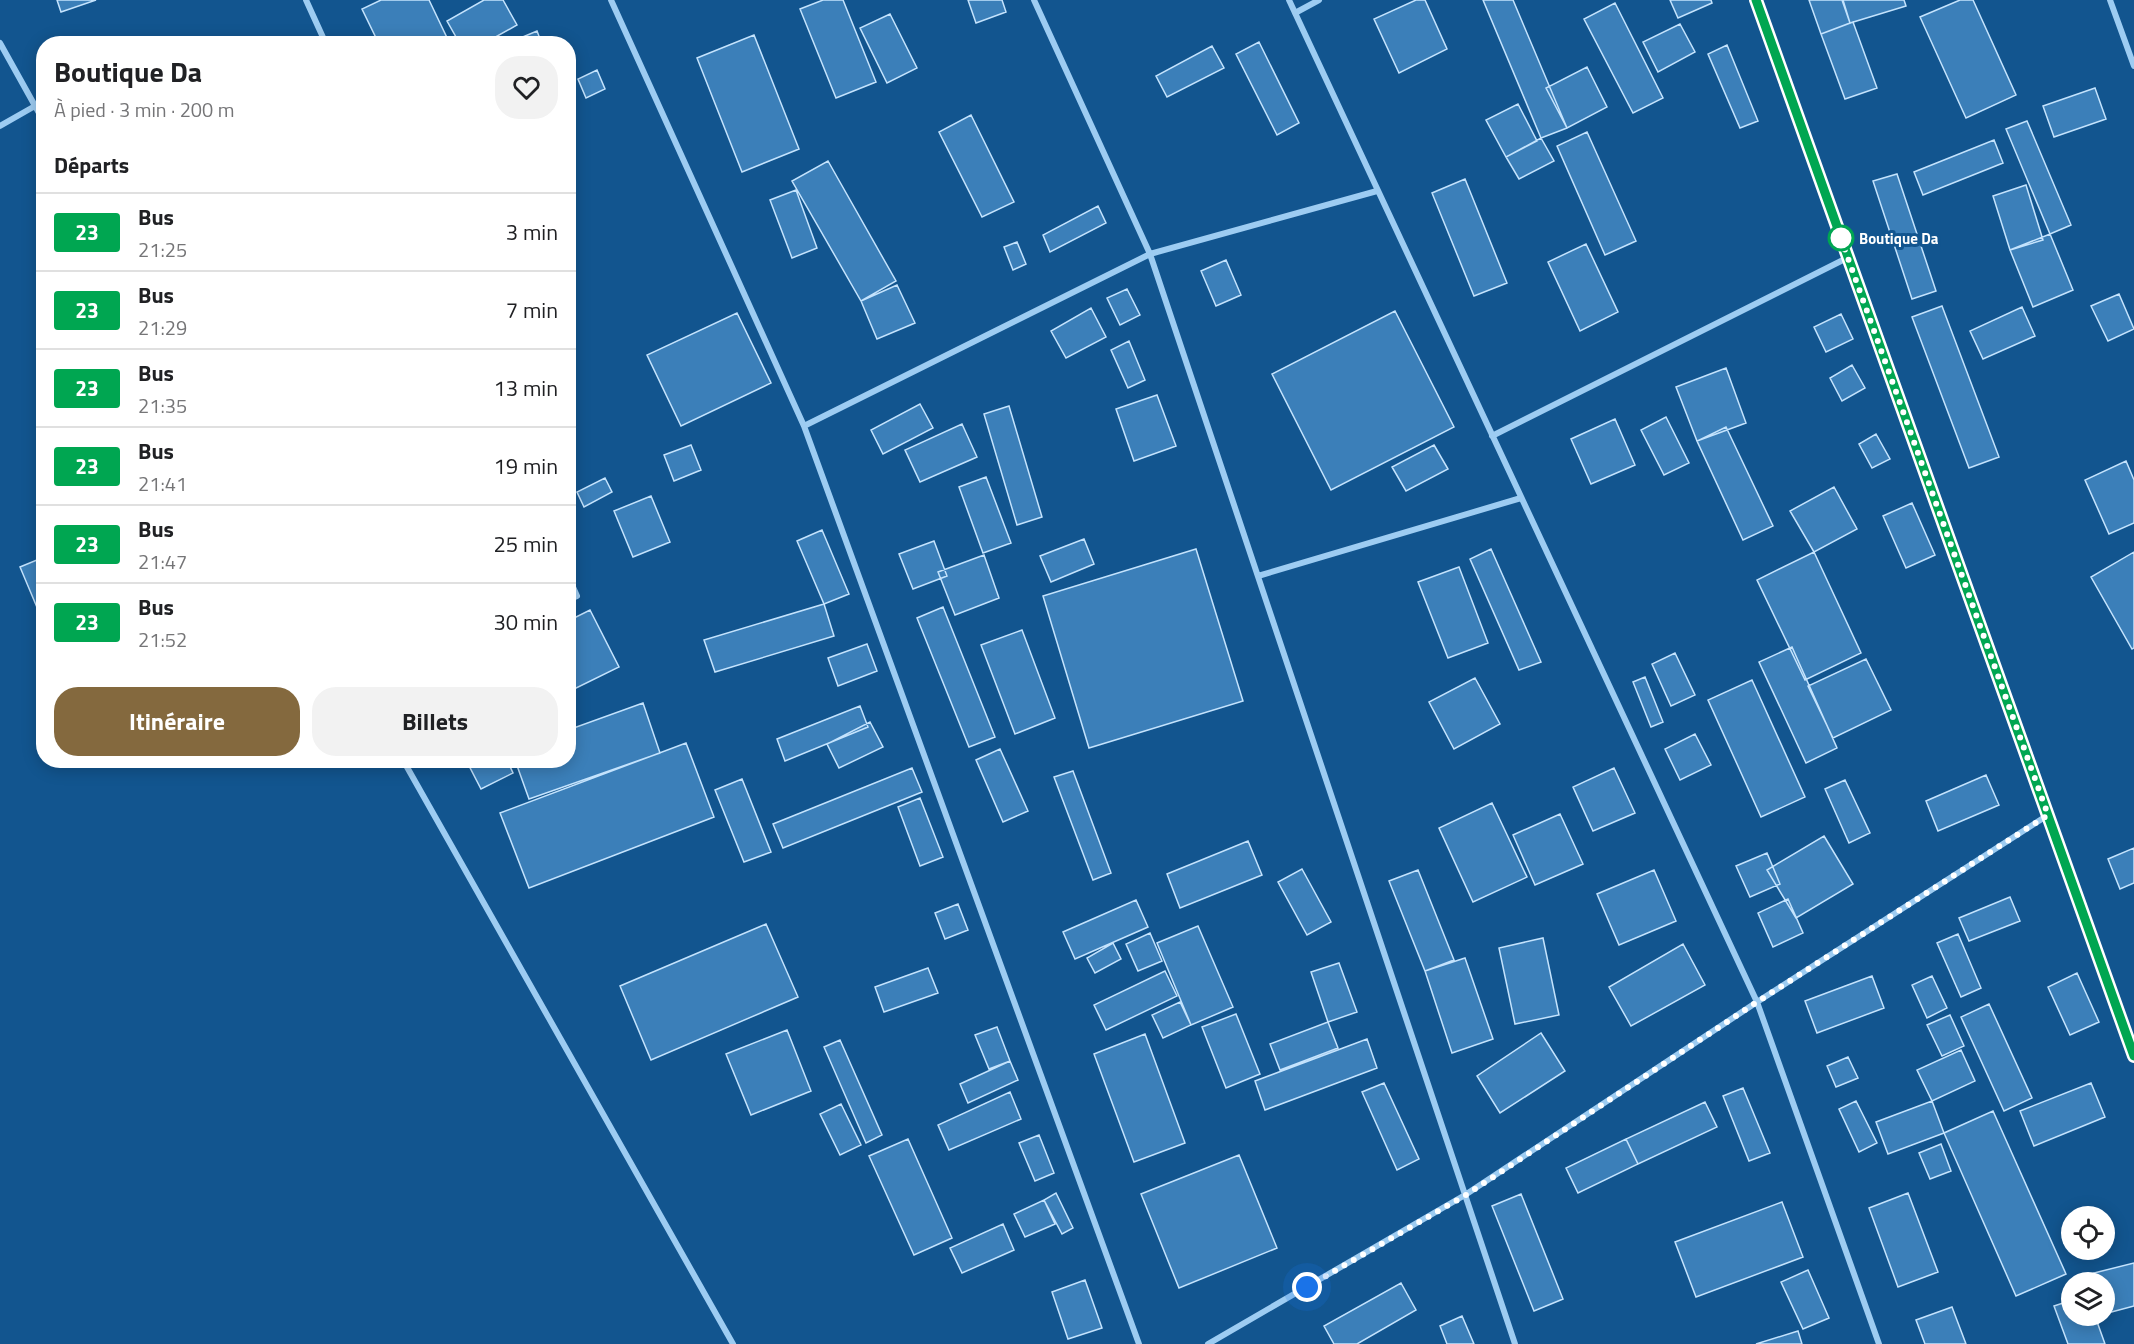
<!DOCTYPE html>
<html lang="fr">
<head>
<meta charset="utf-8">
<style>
  body { margin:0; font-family:"Titillium Web",sans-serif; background:#f2f2f2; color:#202124; height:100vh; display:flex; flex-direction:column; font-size:22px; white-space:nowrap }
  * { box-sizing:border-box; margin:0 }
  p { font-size:20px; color:#757577 }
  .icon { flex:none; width:33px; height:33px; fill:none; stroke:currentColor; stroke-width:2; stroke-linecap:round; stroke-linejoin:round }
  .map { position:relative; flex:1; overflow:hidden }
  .drawer { position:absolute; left:36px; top:36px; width:540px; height:732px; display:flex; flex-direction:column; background:#fff; border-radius:24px; box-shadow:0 3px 15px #0003 }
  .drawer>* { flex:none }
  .badge { padding:0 12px; border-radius:4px; font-size:21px; line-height:39px }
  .tools { position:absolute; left:2061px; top:1206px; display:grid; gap:12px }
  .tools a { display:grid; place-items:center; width:54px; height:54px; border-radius:50%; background:#fff; box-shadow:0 3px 15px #0003; font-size:30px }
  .you { position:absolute; width:30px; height:30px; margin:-15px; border:4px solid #fff; border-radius:50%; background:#1a73e8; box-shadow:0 0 0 9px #1a73e833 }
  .map>.badge { position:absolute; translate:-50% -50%; box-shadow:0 0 0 3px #fff }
  h2 { padding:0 18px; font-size:22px; line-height:54px }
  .round { display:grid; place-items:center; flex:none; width:63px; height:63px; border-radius:24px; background:#f2f2f2 }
  .headline { display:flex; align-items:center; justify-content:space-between; height:102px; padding:0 18px }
  h1 { font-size:28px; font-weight:700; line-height:45px }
  .primary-button { display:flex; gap:12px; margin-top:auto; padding:12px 18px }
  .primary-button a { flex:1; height:69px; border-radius:24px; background:#84693e; color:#fff; font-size:24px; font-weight:700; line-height:69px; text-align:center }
  .primary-button a+a { background:#f2f2f2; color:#202124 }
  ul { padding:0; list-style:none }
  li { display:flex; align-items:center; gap:18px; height:78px; padding:0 18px; border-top:2px solid #e0e0e0 }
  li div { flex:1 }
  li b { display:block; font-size:22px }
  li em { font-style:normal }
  li .badge { min-width:66px; font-weight:700; text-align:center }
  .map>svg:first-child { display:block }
</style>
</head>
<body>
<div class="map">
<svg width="2134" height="1344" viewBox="0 0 2134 1344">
  <rect width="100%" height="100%" fill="#12558f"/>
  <path fill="#3b7fb9" stroke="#c4e3fd" stroke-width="1.5" d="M57,0H96L61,12Z
    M381,0H429L450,44H379L362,9Z
    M484,0H503L517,25L483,44H460L447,21Z
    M823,0H843L876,82L836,98L800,9Z
    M968,0H1002L1006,12L976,23Z
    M1416,0H1425L1447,49L1399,73L1374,19Z
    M1483,0H1513L1567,128L1541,138Z
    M1670,0H1711L1712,3L1678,18Z
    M1809,0H1842L1850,23L1821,34Z
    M1843,0H1904L1906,6L1850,23Z
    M1960,0H1973L2016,95L1966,118L1920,17Z
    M1615,3L1663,98L1633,113L1584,19Z
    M890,14L917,68L887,83L860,28Z
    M1853,22L1877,88L1845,99L1821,34Z
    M1680,24L1695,52L1658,72L1643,42Z
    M537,31L542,44H506Z
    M754,35L799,149L742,172L697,58Z
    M1259,42L1299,123L1277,135L1236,54Z
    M1727,45L1758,121L1740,128L1708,54Z
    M1212,46L1224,68L1167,97L1156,76Z
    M1587,67L1607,107L1567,128L1546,88Z
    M597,70L605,89L586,98L578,79Z
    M2095,88L2106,119L2054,137L2043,106Z
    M1518,104L1537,141L1506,157L1486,120Z
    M971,115L1014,202L982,217L939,132Z
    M2027,121L2071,225L2050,234L2006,129Z
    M1587,132L1636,241L1605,255L1557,146Z
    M1541,138L1554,161L1519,179L1506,157Z
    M1994,140L2003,163L1923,195L1914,172Z
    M828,161L896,281L861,301L792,181Z
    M1897,174L1936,291L1912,299L1873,181Z
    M1465,179L1507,283L1474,296L1432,193Z
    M2026,185L2043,240L2010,250L1993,196Z
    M796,190L817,248L792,258L770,200Z
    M1098,206L1106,223L1050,252L1043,235Z
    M2050,234L2073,290L2033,307L2010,250Z
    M1017,242L1026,264L1013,270L1004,247Z
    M1586,244L1618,312L1580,331L1548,262Z
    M1226,260L1241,295L1216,306L1201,271Z
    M897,285L915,323L877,339L861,301Z
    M1127,289L1140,315L1120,325L1107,298Z
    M2119,294L2134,329L2108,341L2091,306Z
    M1942,306L1999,457L1969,468L1912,317Z
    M2022,307L2035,336L1983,359L1970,331Z
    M1091,308L1106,337L1066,358L1051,331Z
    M1395,311L1454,427L1331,490L1272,374Z
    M737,313L771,383L681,426L647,355Z
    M1841,314L1853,339L1826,352L1814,327Z
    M1129,341L1145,380L1128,388L1111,350Z
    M1852,365L1865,388L1842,401L1830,378Z
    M1726,368L1746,423L1697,441L1676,387Z
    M1157,395L1176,446L1134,461L1116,409Z
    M920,404L933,428L883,454L871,430Z
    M1009,406L1042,517L1017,525L984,414Z
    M1666,417L1689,463L1664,475L1641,430Z
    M1615,419L1635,465L1591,484L1571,439Z
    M962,424L977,457L920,482L905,450Z
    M1726,427L1773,526L1743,540L1697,441Z
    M1876,434L1890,459L1872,468L1859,444Z
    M691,445L701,470L674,481L664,455Z
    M1434,445L1448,469L1406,491L1392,467Z
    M2126,461L2134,480V523L2109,534L2085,480Z
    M986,477L1011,543L983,553L959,487Z
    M605,478L612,492L584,507L577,492Z
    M1834,487L1857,529L1814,552L1790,511Z
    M651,496L670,542L633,557L614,511Z
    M1912,503L1935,555L1906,568L1883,516Z
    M822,530L849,594L824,604L797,541Z
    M1084,539L1094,564L1051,582L1040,556Z
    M934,541L947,576L913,589L899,554Z
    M1196,549L1243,701L1089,748L1043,596Z
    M1491,549L1541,662L1519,670L1470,559Z
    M1814,552L1861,653L1805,680L1757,580Z
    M2134,552V648L2132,649L2091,577Z
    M984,555L999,598L955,615L938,572Z
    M44,557V624L20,567Z
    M1459,567L1488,643L1448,658L1418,582Z
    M824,604L834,636L715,672L704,640Z
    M943,607L995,737L969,747L917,618Z
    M590,610L619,667L568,692V621Z
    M1022,630L1055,718L1015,734L981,645Z
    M867,644L877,671L838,686L828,658Z
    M1792,647L1837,748L1806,763L1759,662Z
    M1675,653L1695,695L1671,706L1652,664Z
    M1866,659L1891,710L1833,738L1808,686Z
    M1645,677L1663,722L1651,727L1633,682Z
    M1475,678L1500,724L1454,749L1429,702Z
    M1752,680L1805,797L1761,817L1708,700Z
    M643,703L660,753L529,799L515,760H568V730Z
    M860,706L868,727L785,761L777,739Z
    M870,722L883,747L839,768L827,744Z
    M1695,734L1711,765L1680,780L1665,749Z
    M686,743L714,817L529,888L500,813Z
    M1000,749L1028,811L1003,822L976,760Z
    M466,760H507L513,773L481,789Z
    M912,768L922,792L783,848L773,824Z
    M1614,768L1635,813L1593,831L1573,787Z
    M1073,771L1111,873L1093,880L1054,777Z
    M1986,775L1999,805L1938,831L1926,801Z
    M742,779L771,852L744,862L715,790Z
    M1845,780L1870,833L1849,843L1825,789Z
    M920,798L943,857L920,866L898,807Z
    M1492,803L1527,877L1473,902L1439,828Z
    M1560,814L1583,864L1535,885L1513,835Z
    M1824,836L1853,884L1796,918L1767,870Z
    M1248,841L1262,875L1180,908L1167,874Z
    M2134,848V883L2120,889L2108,859Z
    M1767,853L1780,884L1750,897L1736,866Z
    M1302,869L1331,922L1307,935L1278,882Z
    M1418,870L1454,960L1425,971L1389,881Z
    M1654,870L1676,921L1619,945L1597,894Z
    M2010,897L2020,921L1969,941L1959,918Z
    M1788,899L1803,933L1773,947L1758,913Z
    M1136,900L1148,927L1075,959L1063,932Z
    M958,904L968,930L945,939L935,913Z
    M766,924L798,997L651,1060L620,986Z
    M1198,926L1233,1007L1191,1025L1157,943Z
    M1150,933L1162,961L1138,971L1126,944Z
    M1958,934L1981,988L1961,997L1937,943Z
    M1543,938L1559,1015L1515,1024L1499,948Z
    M1113,943L1121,959L1095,973L1087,958Z
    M1683,944L1705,985L1631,1026L1609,987Z
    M1465,958L1493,1039L1452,1053L1425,971Z
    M1339,963L1357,1012L1328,1022L1311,972Z
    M928,968L938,993L884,1012L875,987Z
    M1165,971L1177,996L1106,1030L1094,1005Z
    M2077,973L2099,1022L2070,1035L2048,987Z
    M1872,976L1884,1008L1817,1033L1805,1001Z
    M1932,976L1947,1008L1927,1018L1912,985Z
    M1180,1002L1191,1025L1163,1038L1152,1015Z
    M1989,1004L2032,1098L2004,1111L1961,1017Z
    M1236,1014L1260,1074L1226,1088L1202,1027Z
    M1950,1015L1964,1046L1942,1056L1927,1025Z
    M1328,1022L1338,1048L1280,1070L1270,1044Z
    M997,1027L1010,1061L989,1069L975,1035Z
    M787,1030L811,1091L751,1115L726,1054Z
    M1541,1033L1565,1071L1500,1113L1477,1076Z
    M1145,1034L1185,1143L1134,1162L1094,1054Z
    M1367,1039L1377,1068L1265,1110L1255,1081Z
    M840,1040L882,1135L866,1143L824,1047Z
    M1961,1050L1975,1081L1932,1101L1917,1070Z
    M1848,1057L1858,1078L1836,1087L1827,1066Z
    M1010,1061L1018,1080L968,1103L960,1084Z
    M1384,1083L1419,1159L1397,1170L1362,1092Z
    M2091,1083L2105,1117L2034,1146L2020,1111Z
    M1743,1088L1770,1153L1749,1161L1723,1096Z
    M1010,1092L1021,1119L949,1150L938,1125Z
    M1856,1101L1877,1143L1859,1152L1839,1109Z
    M1932,1101L1944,1133L1888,1154L1876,1122Z
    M1705,1102L1717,1127L1638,1164L1626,1139Z
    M841,1104L861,1145L840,1155L820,1114Z
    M1993,1111L2066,1274L2016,1296L1944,1133Z
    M1039,1135L1054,1173L1035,1181L1019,1143Z
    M908,1139L952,1238L914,1255L869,1156Z
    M1626,1139L1638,1164L1578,1193L1566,1168Z
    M1941,1144L1951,1171L1930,1179L1919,1153Z
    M1239,1155L1277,1248L1179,1288L1141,1194Z
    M1056,1193L1073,1228L1062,1234L1044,1200Z
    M1908,1193L1938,1272L1898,1287L1869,1208Z
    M1521,1194L1563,1299L1534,1311L1492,1206Z
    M1044,1200L1055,1224L1025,1237L1014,1214Z
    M1782,1202L1803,1257L1696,1297L1675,1242Z
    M1003,1224L1014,1250L962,1273L950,1248Z
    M2134,1263V1306L2104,1314V1282H2096L2094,1273Z
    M1808,1270L1829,1318L1803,1329L1781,1282Z
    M1085,1280L1102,1328L1068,1339L1052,1292Z
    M1401,1283L1416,1310L1357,1344H1334L1324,1326Z
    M2072,1300V1316H2095L2105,1344H2068L2054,1306Z
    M1952,1307L1966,1344H1925L1916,1320Z
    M1462,1316L1474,1344H1447L1440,1326Z
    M1798,1331L1802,1344H1756Z"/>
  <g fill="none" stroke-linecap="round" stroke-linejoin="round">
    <path stroke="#9dccf2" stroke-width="6" d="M306,0L326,44
      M611,0L804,426L1139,1344
      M1034,0L1150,254L1515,1344
      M1289,0L1757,1002L1879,1344
      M1756,0L2134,1056
      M2110,0L2134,66
      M1295,13L1319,0
      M0,43L44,122
      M0,126L35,106
      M804,426L1150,254L1377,191
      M1492,436L1847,258
      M568,576L577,596L568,600
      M1258,576L1521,498
      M403,760L733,1344
      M1208,1344L1465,1195L1757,1002L2048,815"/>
  </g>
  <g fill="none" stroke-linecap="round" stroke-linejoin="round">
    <g stroke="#fff" stroke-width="14">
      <path id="line" d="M1756,0L2134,1056"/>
    </g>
    <use href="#line" stroke="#00a651" stroke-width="9"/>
    <path stroke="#fff" stroke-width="6" stroke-dasharray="0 10.8" d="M1307,1287L1466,1195L1757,1002L2048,815L1840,236L1841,238"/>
  </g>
  <circle fill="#fff" stroke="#00a651" stroke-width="3" cx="1841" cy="238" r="12"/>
  <g text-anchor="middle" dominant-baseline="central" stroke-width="6" stroke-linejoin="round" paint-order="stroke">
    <g font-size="15" font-weight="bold" fill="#fff" stroke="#12558f" text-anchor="start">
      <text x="1859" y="238">Boutique Da</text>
    </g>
  </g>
</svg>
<div class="tools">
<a><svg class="icon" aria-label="locate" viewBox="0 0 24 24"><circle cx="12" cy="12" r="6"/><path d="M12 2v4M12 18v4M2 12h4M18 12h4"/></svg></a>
<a><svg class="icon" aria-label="layers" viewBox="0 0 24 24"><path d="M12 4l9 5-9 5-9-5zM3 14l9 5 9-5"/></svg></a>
</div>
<div class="you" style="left:1307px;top:1287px"></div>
<section class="drawer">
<div class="headline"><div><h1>Boutique Da</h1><p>À pied · 3 min · 200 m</p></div><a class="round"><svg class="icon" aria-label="heart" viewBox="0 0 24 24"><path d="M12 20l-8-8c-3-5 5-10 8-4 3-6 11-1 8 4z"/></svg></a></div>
<h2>Départs</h2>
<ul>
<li><span class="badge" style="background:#00a651;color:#fff">23</span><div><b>Bus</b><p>21:25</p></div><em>3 min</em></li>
<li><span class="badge" style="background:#00a651;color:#fff">23</span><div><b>Bus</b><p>21:29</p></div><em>7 min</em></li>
<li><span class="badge" style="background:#00a651;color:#fff">23</span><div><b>Bus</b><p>21:35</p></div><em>13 min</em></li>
<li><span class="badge" style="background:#00a651;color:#fff">23</span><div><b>Bus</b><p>21:41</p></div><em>19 min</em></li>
<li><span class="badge" style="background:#00a651;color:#fff">23</span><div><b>Bus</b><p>21:47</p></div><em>25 min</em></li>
<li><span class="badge" style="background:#00a651;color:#fff">23</span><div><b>Bus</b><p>21:52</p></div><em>30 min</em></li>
</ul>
<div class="primary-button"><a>Itinéraire</a><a>Billets</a></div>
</section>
</div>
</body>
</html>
